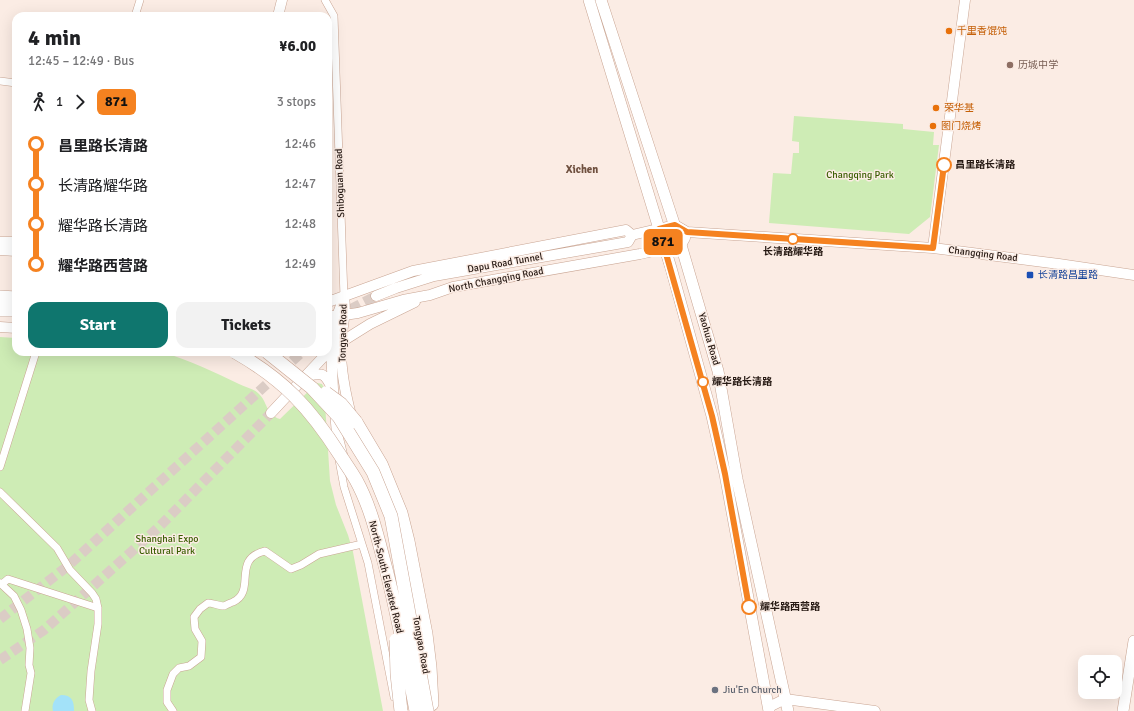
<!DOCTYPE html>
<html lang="en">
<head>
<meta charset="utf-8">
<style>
  body { margin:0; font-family:Signika,"Noto Sans SC",sans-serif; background:#f2f2f2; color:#202124; height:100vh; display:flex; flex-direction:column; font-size:15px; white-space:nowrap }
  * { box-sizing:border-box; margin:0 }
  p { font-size:13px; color:#757577 }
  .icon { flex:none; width:22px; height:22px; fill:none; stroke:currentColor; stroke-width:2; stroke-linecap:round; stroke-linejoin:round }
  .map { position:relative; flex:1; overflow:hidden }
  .sheet { position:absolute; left:12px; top:12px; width:320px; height:344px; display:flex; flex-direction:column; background:#fff; border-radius:12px; box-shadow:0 4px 16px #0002 }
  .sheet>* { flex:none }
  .badge { padding:0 8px; border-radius:6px; font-size:14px; line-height:26px }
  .fabs { position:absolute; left:1078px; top:655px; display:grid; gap:8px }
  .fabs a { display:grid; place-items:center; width:44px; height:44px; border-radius:8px; background:#fff; box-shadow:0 4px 16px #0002; font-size:20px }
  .map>.badge { position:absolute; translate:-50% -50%; box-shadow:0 0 0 2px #fff }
  .legs { display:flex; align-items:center; gap:6px; height:44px; padding:0 16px; font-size:13px }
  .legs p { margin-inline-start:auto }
  .head { display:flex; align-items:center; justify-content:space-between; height:68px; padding:0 16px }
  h1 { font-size:22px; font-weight:800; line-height:30px }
  .action { display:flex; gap:8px; margin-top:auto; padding:8px 16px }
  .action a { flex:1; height:46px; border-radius:12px; background:#0f766e; color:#fff; font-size:16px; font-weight:800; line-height:46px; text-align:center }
  .action a+a { background:#f2f2f2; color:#202124 }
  ul { padding:0 16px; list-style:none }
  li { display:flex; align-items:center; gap:14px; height:40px; font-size:15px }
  li i { display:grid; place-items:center; width:6px; height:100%; margin:0 5px; background:currentColor }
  li i::after { content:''; width:10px; height:10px; margin:-5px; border:3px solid; border-radius:50%; background:#fff }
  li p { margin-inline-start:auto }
  li:first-child i { background:linear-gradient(#0000 50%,currentColor 0) }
  li:last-child i { background:linear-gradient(currentColor 50%,#0000 0) }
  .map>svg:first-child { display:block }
</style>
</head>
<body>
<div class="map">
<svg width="1134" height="711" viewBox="0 0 1134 711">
  <rect width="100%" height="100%" fill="#fbece4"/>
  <path fill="#ceecb5" d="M794,116L903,124V129L934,132L933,145H939L930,217L909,234L769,223L773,173L791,174L793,153H799V142L792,141Z
    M0,337L16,338V352H162C189,360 214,372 239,384C245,387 255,389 259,394C267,401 266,415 280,419L317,383L322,384L324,388L330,481L336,505L348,535L353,552L383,711H0Z"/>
  <path fill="#a3e2f9" d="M61,695C72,695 74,701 74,711H53C51,704 55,698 61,695Z"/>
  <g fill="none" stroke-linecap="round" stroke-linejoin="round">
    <path stroke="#dbccc5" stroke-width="10" stroke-dasharray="10 5" stroke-linecap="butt" d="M328,328L347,311L376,296
      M0,619L69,565L302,352
      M0,660L44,630L160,526L271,413"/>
    <g stroke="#c9a593" stroke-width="8">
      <path id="street" d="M325,0L334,16L344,297
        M135,16L140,0
        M0,81L16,83
        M339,460L344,487L368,563L394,697
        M0,467L36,352
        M0,492L57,548L70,570L92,593L96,599L98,608V624L91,671L89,700L92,711
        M0,583L14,596L21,610L27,629L30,648L29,665L31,673L25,711
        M2,584L8,579L98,608
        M173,711L167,702V690L173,674L179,668L189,666L201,657L202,641L195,629L194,617L200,609L208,603C213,603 219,606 224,606C226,605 230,603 233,602C257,591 231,559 265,551L291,569L301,565L319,554L362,544"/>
    </g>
    <g stroke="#c9a593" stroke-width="11">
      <path id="secondary" d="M278,16L282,0
        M0,242H16
        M933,248L965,0
        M0,250L16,251
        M376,296L396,288L434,276L628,242L632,235
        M344,297C347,316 342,324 341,342C340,366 345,392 351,415
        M328,302L413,271L626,230L632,235L675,225L687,232L933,248L1059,264L1134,275
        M328,316H337L358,313L403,300L430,295L453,287L640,254L681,245L685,238
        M0,327L16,328
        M338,344L370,324L415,302
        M306,376C323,373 324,372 332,388
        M271,413L328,352
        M342,454L337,434L333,389L331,349L337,316L343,300
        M769,707L785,699L875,711"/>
    </g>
    <g stroke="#c9a593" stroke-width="12">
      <path id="primary" d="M589,0L671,268L712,416L725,474L769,711
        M601,0L681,245L718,371L737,479L788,711
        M1123,711L1134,641"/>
    </g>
    <g stroke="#c9a593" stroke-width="14">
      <path id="highway" d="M0,297L16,298
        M0,310H16
        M356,422L381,464L401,513L408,541L426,634L430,667L432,704"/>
    </g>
    <use href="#street" stroke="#fff" stroke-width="7"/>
    <use href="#secondary" stroke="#fff" stroke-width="10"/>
    <use href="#primary" stroke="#fff" stroke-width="11"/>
    <use href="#highway" stroke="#fff" stroke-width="13"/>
    <g stroke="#c9a593" stroke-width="14" stroke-linecap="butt">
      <path id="highway-bridge" d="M235,352C284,380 310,408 340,455C345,463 351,471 356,480C371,507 378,539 386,569C398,616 407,663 416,711
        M267,352L312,388L339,417L373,472L391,516L427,711
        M326,393L341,404L356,422
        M396,640L397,674L401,711"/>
    </g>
    <use href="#highway-bridge" stroke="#fff" stroke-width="13"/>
  </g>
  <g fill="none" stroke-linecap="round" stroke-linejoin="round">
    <g stroke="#fff" stroke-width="9">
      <path id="line-1" d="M749,607L725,474L712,416L659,229L675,225L687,232L933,248L944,165"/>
    </g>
    <use href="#line-1" stroke="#f58220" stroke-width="6"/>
  </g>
  <g fill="#e8710a" stroke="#fbece4" stroke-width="1.5">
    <circle cx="949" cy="31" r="4"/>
    <circle cx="936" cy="108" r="4"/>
    <circle cx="933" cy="126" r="4"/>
  </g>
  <circle fill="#8d6e63" stroke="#fbece4" stroke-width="1.5" cx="1010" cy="65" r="4"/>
  <g fill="#fff" stroke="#f58220" stroke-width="2">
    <circle cx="944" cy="165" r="7"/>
    <circle cx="793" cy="239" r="5"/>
    <circle cx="703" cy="382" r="5"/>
    <circle cx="749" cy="607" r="7"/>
  </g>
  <rect fill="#1a4fb4" stroke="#fbece4" stroke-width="1.5" x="1026" y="271" width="8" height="8" rx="2"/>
  <circle fill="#6b7280" stroke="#fbece4" stroke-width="1.5" cx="715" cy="690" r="4"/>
  <g text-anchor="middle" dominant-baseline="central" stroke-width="3" stroke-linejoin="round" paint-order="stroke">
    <g font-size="10" fill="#c56008" stroke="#fbece4" text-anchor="start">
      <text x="957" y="31">千里香馄饨</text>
      <text x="944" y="108">荣华基</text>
      <text x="941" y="126">图门烧烤</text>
    </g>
    <g font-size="10" fill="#785e54" stroke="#fbece4" text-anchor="start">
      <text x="1018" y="65">历城中学</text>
    </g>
    <g font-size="10" font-weight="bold" fill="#261913" stroke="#fbece4" text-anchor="start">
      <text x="955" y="165">昌里路长清路</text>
      <text x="793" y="252" text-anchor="middle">长清路耀华路</text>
      <text x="712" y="382">耀华路长清路</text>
      <text x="760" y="607">耀华路西营路</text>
    </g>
    <g font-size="10" fill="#3a5e02" stroke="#fbece4">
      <text x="860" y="175">Changqing Park</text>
      <text x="167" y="539">Shanghai Expo<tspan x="167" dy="12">Cultural Park</tspan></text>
    </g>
    <g font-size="10" fill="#261913" stroke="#fbece4">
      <text transform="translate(340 183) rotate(-92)">Shiboguan Road</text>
      <text transform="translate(983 254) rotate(7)">Changqing Road</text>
      <text transform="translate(505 263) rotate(-10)">Dapu Road Tunnel</text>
      <text transform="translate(496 280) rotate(-11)">North Changqing Road</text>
      <text transform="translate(343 333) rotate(-89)">Tongyao Road</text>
      <text transform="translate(709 339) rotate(74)">Yaohua Road</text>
      <text transform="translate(386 577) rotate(76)">North-South Elevated Road</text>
      <text transform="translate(421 645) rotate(80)">Tongyao Road</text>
    </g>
    <g font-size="10" fill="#164399" stroke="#fbece4" text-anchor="start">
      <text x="1038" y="275">长清路昌里路</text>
    </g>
    <g font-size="10" fill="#5b616d" stroke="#fbece4" text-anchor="start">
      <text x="723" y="690">Jiu'En Church</text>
    </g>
    <g font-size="11" font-weight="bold" fill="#6f503f" stroke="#fbece4">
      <text x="582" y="169">Xichen</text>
    </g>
  </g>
</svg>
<div class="fabs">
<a><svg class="icon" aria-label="locate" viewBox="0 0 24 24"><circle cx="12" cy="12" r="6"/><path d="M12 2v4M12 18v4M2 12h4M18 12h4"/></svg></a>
</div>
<b class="badge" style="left:663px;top:242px;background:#f58220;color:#111">871</b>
<section class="sheet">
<div class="head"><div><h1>4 min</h1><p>12:45 – 12:49 · Bus</p></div><b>¥6.00</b></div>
<div class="legs"><svg class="icon" aria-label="walk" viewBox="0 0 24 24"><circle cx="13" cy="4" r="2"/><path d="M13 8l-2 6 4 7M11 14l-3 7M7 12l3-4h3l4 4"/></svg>1<svg class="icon" aria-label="forward" viewBox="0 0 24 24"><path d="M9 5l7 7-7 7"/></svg><b class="badge" style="background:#f58220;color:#111">871</b><p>3 stops</p></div>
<ul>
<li><i style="color:#f58220"></i><b>昌里路长清路</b><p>12:46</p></li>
<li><i style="color:#f58220"></i><span>长清路耀华路</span><p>12:47</p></li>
<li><i style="color:#f58220"></i><span>耀华路长清路</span><p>12:48</p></li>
<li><i style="color:#f58220"></i><b>耀华路西营路</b><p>12:49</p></li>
</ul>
<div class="action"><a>Start</a><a>Tickets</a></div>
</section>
</div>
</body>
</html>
